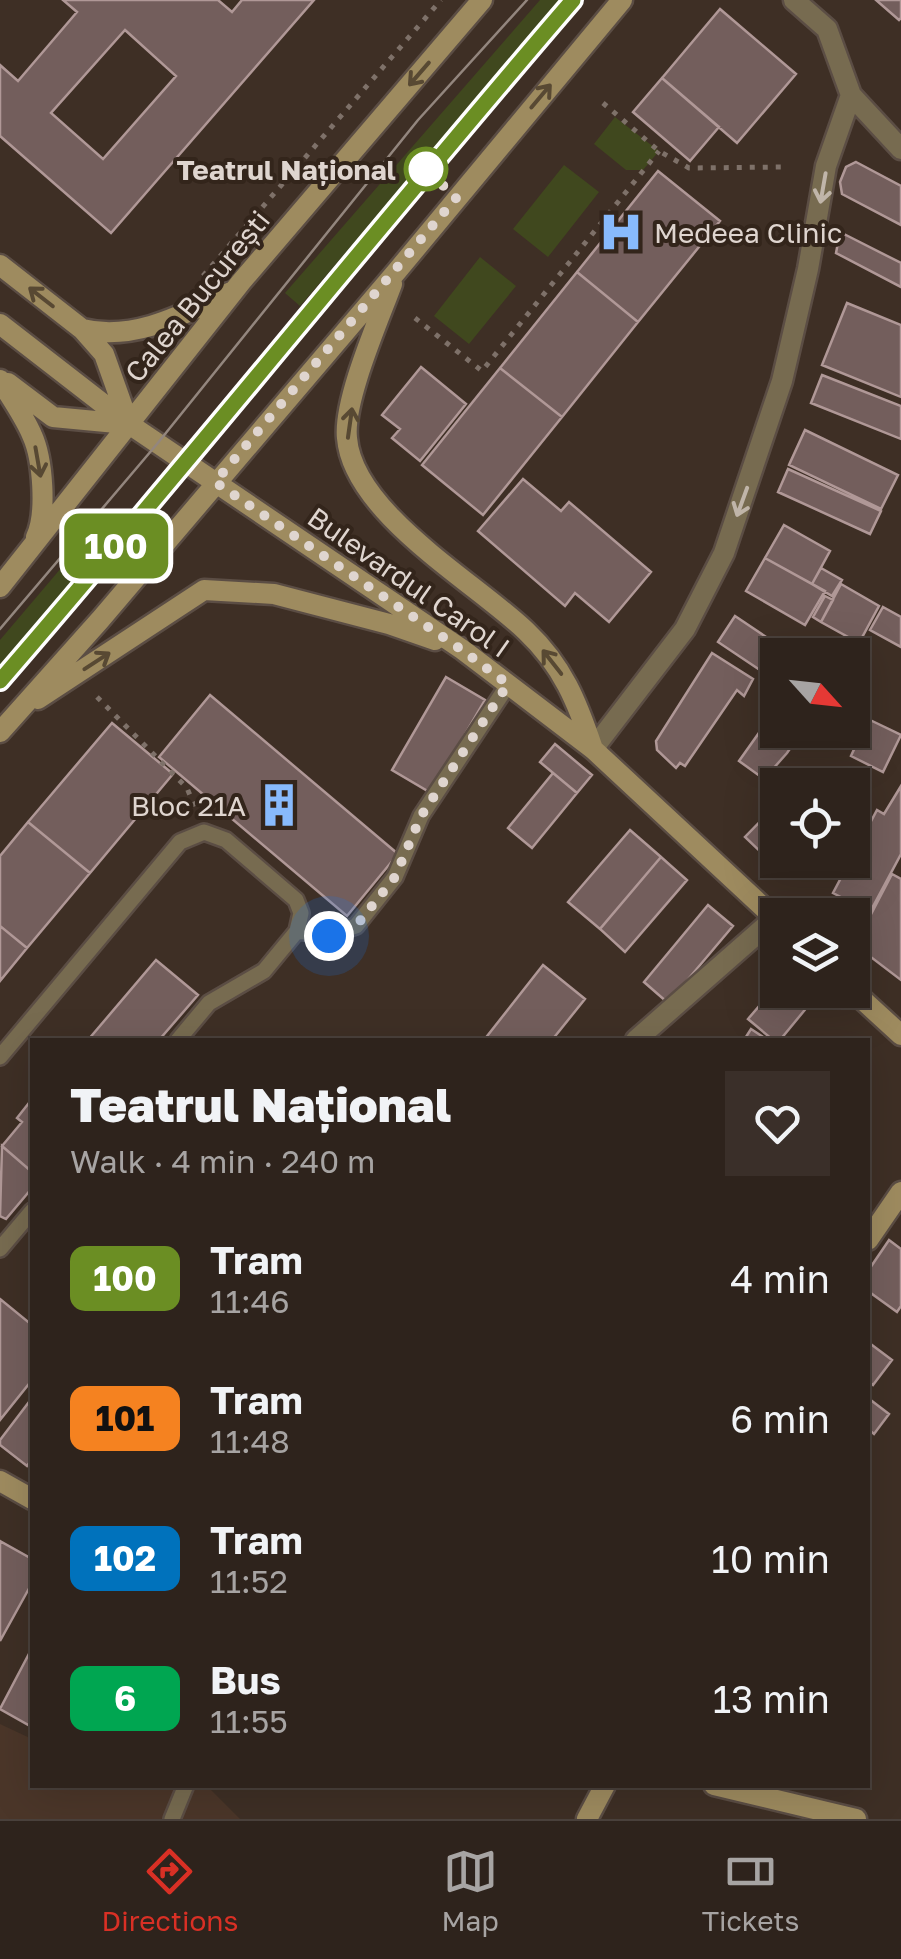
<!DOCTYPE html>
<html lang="en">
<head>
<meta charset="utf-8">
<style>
  body { margin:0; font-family:"Golos Text",sans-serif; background:#3a2f29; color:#f1f3f6; height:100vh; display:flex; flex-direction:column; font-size:38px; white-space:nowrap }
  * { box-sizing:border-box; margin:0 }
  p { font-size:32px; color:#a7a4a3 }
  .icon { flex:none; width:55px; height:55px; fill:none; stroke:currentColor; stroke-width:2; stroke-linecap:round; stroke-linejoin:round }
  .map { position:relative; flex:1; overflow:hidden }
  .details { position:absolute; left:30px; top:1038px; width:840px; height:750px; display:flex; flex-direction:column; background:#2e231c; border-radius:0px; box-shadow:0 10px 40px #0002,0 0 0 2px #49403b }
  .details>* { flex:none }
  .badge { padding:0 20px; border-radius:15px; font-size:35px; line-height:65px }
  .needle { width:65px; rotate:117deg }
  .tools { position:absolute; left:760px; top:638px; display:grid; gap:20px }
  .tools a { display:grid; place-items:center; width:110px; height:110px; border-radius:0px; background:#2e231c; box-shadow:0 10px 40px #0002,0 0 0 2px #49403b; font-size:50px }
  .you { position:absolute; width:50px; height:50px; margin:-25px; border:8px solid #fff; border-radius:50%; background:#1a73e8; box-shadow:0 0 0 15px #1a73e833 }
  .map>.badge { position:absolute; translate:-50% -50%; box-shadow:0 0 0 5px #fff }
  .round { display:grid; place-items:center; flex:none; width:105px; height:105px; border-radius:0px; background:#3a2f29 }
  .head { display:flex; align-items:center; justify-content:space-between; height:170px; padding:0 40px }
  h1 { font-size:48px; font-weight:800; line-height:75px }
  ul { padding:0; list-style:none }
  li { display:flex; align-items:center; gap:30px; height:140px; padding:0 40px }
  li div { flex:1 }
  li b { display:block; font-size:38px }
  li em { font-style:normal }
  li .badge { min-width:110px; font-weight:700; text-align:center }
  .dock { display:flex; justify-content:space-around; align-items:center; height:140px; border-top:2px solid #49403b; background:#2e231c; font-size:28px; color:#a7a4a3 }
  .dock a { display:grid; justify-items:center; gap:5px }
  .dock .selected { color:#d93025 }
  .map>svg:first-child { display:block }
</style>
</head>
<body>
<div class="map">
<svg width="901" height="1819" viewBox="0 0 901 1819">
  <rect width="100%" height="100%" fill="#3e2f25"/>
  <path fill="#4b3629" d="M0,1724L32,1739V1785H206L240,1819H0Z"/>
  <path fill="#40481e" d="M540,0H562L300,306L285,293Z
    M615,117L659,151L643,170H626L594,144Z
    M564,165L599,192L548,257L513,229Z
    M480,257L516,286L469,344L434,316Z
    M107,514L121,526L0,668V640Z"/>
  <path fill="#735e5c" stroke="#b09897" stroke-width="2.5" fill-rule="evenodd" d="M63,0H218L232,12L242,0H314L111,233L0,136V65L18,81L77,12ZM125,30L176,76L103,159L51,113Z
    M876,0H901V18L899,20Z
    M720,9L796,74L737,143L662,78Z
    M662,78L719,127L690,161L633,112Z
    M856,162L901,186V225L842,194L840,182L846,167Z
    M658,171L720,221L638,322L577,272Z
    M840,232L901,263V287L836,253Z
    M577,272L638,322L562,417L500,368Z
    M847,303L901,325V397L822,365Z
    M421,367L466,404L420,461L392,438L400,429L382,415Z
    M500,368L562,417L483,515L422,465Z
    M822,375L901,406V439L811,403Z
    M805,430L898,475L881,509L789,465Z
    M788,469L881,511L870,534L778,492Z
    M523,479L561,511L569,502L651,572L609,622L575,593L565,606L478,531Z
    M784,525L830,551L812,584L765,558Z
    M765,558L825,591L805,625L746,591Z
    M821,568L842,580L832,596L812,584Z
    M841,584L879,606L859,643L821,622Z
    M825,596L833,600L821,622L813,617Z
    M883,607L901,617V647L870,630Z
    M735,616L793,655H778V682L718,642Z
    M712,653L753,679L744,696L737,690L685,766L680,763L676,768L657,750L656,741Z
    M446,677L485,700L431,793L392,770Z
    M210,695L398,854L347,916L159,757Z
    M778,706V730H803L787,753L764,779L739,761Z
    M868,719L901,735L883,772L851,756Z
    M112,723L173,774L90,873L28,822Z
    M555,744L592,775L577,793L540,762Z
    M553,773L577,793L532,848L508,828Z
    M901,786V854L870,912L833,893L877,810L884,814Z
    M778,803V860H805L788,878L745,837Z
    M28,822L90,873L27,948L0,926V856Z
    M630,830L661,857L600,929L568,902Z
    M661,857L687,880L625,952L600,929Z
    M892,874L901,879V980L855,945Z
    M708,905L733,926L668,1003L644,982Z
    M0,926L27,948L0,981Z
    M156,960L198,995L159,1040H88Z
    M543,965L585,999L552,1040H484Z
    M778,984V990H801L813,1000L780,1040H773L748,1019Z
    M751,1029L768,1040H744Z
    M32,1099V1172L2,1146L22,1122L17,1118Z
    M2,1146L32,1172V1188L6,1219L0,1216Z
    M889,1240L901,1249V1306L897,1312L868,1291V1271Z
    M0,1299L32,1325V1380L0,1420Z
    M868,1342L892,1360L873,1385L868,1381Z
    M32,1398V1459L27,1466L0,1445V1440Z
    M868,1398L889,1414L874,1434L868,1429Z
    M0,1541L32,1559V1583L0,1641Z
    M32,1648V1727L0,1709Z"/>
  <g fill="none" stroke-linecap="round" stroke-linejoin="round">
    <g stroke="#5b4d44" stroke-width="20">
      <path id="lane" d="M297,931L329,935L356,926L395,877L421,816L508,685
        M0,1057L180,842L204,832L226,840L296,900L301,913L297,931L264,971L209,1003L178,1040
        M0,1249L32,1211
        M172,1819L186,1785"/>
    </g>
    <g stroke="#5b4d44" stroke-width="25">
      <path id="street" d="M794,0L827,29L851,95L901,149
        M593,749L685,629L724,553L782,381L808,269L826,166L851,95
        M636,1040L775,918"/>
    </g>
    <g stroke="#5b4d44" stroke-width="25">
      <path id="secondary" d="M0,265L82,329L104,354L129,424
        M392,284C378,322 343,401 347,438C353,513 475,582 526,631C563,666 577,702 593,749
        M0,324L129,424L463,650L593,749L778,921
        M82,329C134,342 184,314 231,292
        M0,380C11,398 24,416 32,435C43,459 47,514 36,537
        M8,383L53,417L127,424
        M0,587L241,282L482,0
        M38,699L204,590L274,594L389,624L435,640
        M0,732L100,620L397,271L622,0
        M852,990L901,1035
        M868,1240L901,1192
        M0,1481L32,1499
        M714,1785L856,1819
        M587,1819L605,1785"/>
    </g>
    <path stroke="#7e7169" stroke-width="5" stroke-dasharray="5 8" stroke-linecap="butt" d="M603,103L659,151L689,168L782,167
      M203,276L441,0
      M415,318L482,371L659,151
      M97,697L187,788L196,810"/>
    <use href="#lane" stroke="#776b50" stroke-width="15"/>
    <use href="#street" stroke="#776b50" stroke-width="20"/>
    <use href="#secondary" stroke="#9e8b5f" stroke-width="20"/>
    <path stroke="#93867e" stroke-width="2.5" d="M0,629L157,444L418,120L527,0
      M0,681C194,456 378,224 573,0"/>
  </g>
  <defs><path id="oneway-shaft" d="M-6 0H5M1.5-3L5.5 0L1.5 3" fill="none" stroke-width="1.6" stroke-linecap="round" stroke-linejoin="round" transform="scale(2.5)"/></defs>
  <g stroke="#584933">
    <use href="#oneway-shaft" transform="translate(419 74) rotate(131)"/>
    <use href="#oneway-shaft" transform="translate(541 96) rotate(-50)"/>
    <use href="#oneway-shaft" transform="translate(41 297) rotate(-142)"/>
    <use href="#oneway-shaft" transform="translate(350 423) rotate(-82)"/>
    <use href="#oneway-shaft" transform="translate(38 462) rotate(80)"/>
    <use href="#oneway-shaft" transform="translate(97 661) rotate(-33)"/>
    <use href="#oneway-shaft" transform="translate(552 662) rotate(-128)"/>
  </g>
  <g stroke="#c0b5a9">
    <use href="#oneway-shaft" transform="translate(823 188) rotate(100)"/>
    <use href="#oneway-shaft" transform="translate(742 502) rotate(110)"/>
  </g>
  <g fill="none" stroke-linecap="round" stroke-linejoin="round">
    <g stroke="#fff" stroke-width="22">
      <path id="line" d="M0,681C194,457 379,225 573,0"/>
    </g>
    <use href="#line" stroke="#6b8e23" stroke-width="15"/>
    <path stroke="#dfd5cf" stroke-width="10" stroke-dasharray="0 18" d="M329,936L356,926L395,877L421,816L508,684L462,650L215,482L456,198L426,169"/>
  </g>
  <defs>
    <g id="hospital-bare" transform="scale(3.45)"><path d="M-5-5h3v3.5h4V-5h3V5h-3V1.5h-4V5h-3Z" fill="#88bafc" stroke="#33251b" stroke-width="2.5" paint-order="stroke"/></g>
    <g id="building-bare" transform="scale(3.45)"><path d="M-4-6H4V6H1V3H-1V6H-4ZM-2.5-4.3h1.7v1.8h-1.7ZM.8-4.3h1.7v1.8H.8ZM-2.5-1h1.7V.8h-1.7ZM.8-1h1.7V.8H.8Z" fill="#88bafc" stroke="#33251b" stroke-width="2.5" paint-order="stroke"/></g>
  </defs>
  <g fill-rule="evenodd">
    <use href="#hospital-bare" x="621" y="232"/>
    <use href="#building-bare" x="279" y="805"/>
  </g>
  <circle fill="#fff" stroke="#6b8e23" stroke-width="5" cx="426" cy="169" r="20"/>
  <g text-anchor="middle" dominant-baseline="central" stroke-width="8" stroke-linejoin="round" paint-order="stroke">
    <g font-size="28" font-weight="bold" fill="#dfd5cf" stroke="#33251b" text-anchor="end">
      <text x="396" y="169">Teatrul Național</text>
    </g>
    <g font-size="28" fill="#dfd5cf" stroke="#33251b" text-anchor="start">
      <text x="654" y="232">Medeea Clinic</text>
      <text x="246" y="805" text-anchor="end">Bloc 21A</text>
    </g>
    <g font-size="28" fill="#dfd5cf" stroke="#33251b">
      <text transform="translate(197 296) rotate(-51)">Calea București</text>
      <text transform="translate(409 582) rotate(35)">Bulevardul Carol I</text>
    </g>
  </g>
</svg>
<div class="tools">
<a><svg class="needle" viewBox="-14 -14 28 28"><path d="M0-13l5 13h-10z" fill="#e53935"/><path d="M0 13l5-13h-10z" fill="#a7a4a3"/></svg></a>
<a><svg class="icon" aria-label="locate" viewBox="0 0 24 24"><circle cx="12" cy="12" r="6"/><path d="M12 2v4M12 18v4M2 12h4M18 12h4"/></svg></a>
<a><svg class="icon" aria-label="layers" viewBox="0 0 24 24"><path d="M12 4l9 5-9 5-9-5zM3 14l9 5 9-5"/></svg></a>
</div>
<div class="you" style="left:329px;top:936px"></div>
<b class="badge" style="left:116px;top:546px;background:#6b8e23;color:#fff">100</b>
<section class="details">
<div class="head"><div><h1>Teatrul Național</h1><p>Walk · 4 min · 240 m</p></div><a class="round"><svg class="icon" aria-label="heart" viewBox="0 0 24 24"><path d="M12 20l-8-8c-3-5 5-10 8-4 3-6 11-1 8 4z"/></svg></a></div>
<ul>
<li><span class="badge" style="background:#6b8e23;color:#fff">100</span><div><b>Tram</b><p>11:46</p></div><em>4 min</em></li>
<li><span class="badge" style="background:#f58220;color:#111">101</span><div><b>Tram</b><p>11:48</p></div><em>6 min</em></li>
<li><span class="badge" style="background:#0072bc;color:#fff">102</span><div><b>Tram</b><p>11:52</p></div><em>10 min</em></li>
<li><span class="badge" style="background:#00a651;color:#fff">6</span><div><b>Bus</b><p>11:55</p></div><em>13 min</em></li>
</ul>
</section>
</div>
<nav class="dock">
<a class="selected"><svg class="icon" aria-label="directions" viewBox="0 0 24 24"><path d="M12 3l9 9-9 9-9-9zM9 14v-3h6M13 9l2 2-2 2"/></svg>Directions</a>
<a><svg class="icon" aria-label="map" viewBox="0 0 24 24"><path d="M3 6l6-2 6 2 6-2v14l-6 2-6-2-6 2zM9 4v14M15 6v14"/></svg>Map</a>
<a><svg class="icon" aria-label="tickets" viewBox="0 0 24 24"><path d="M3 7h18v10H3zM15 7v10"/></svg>Tickets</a>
</nav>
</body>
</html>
